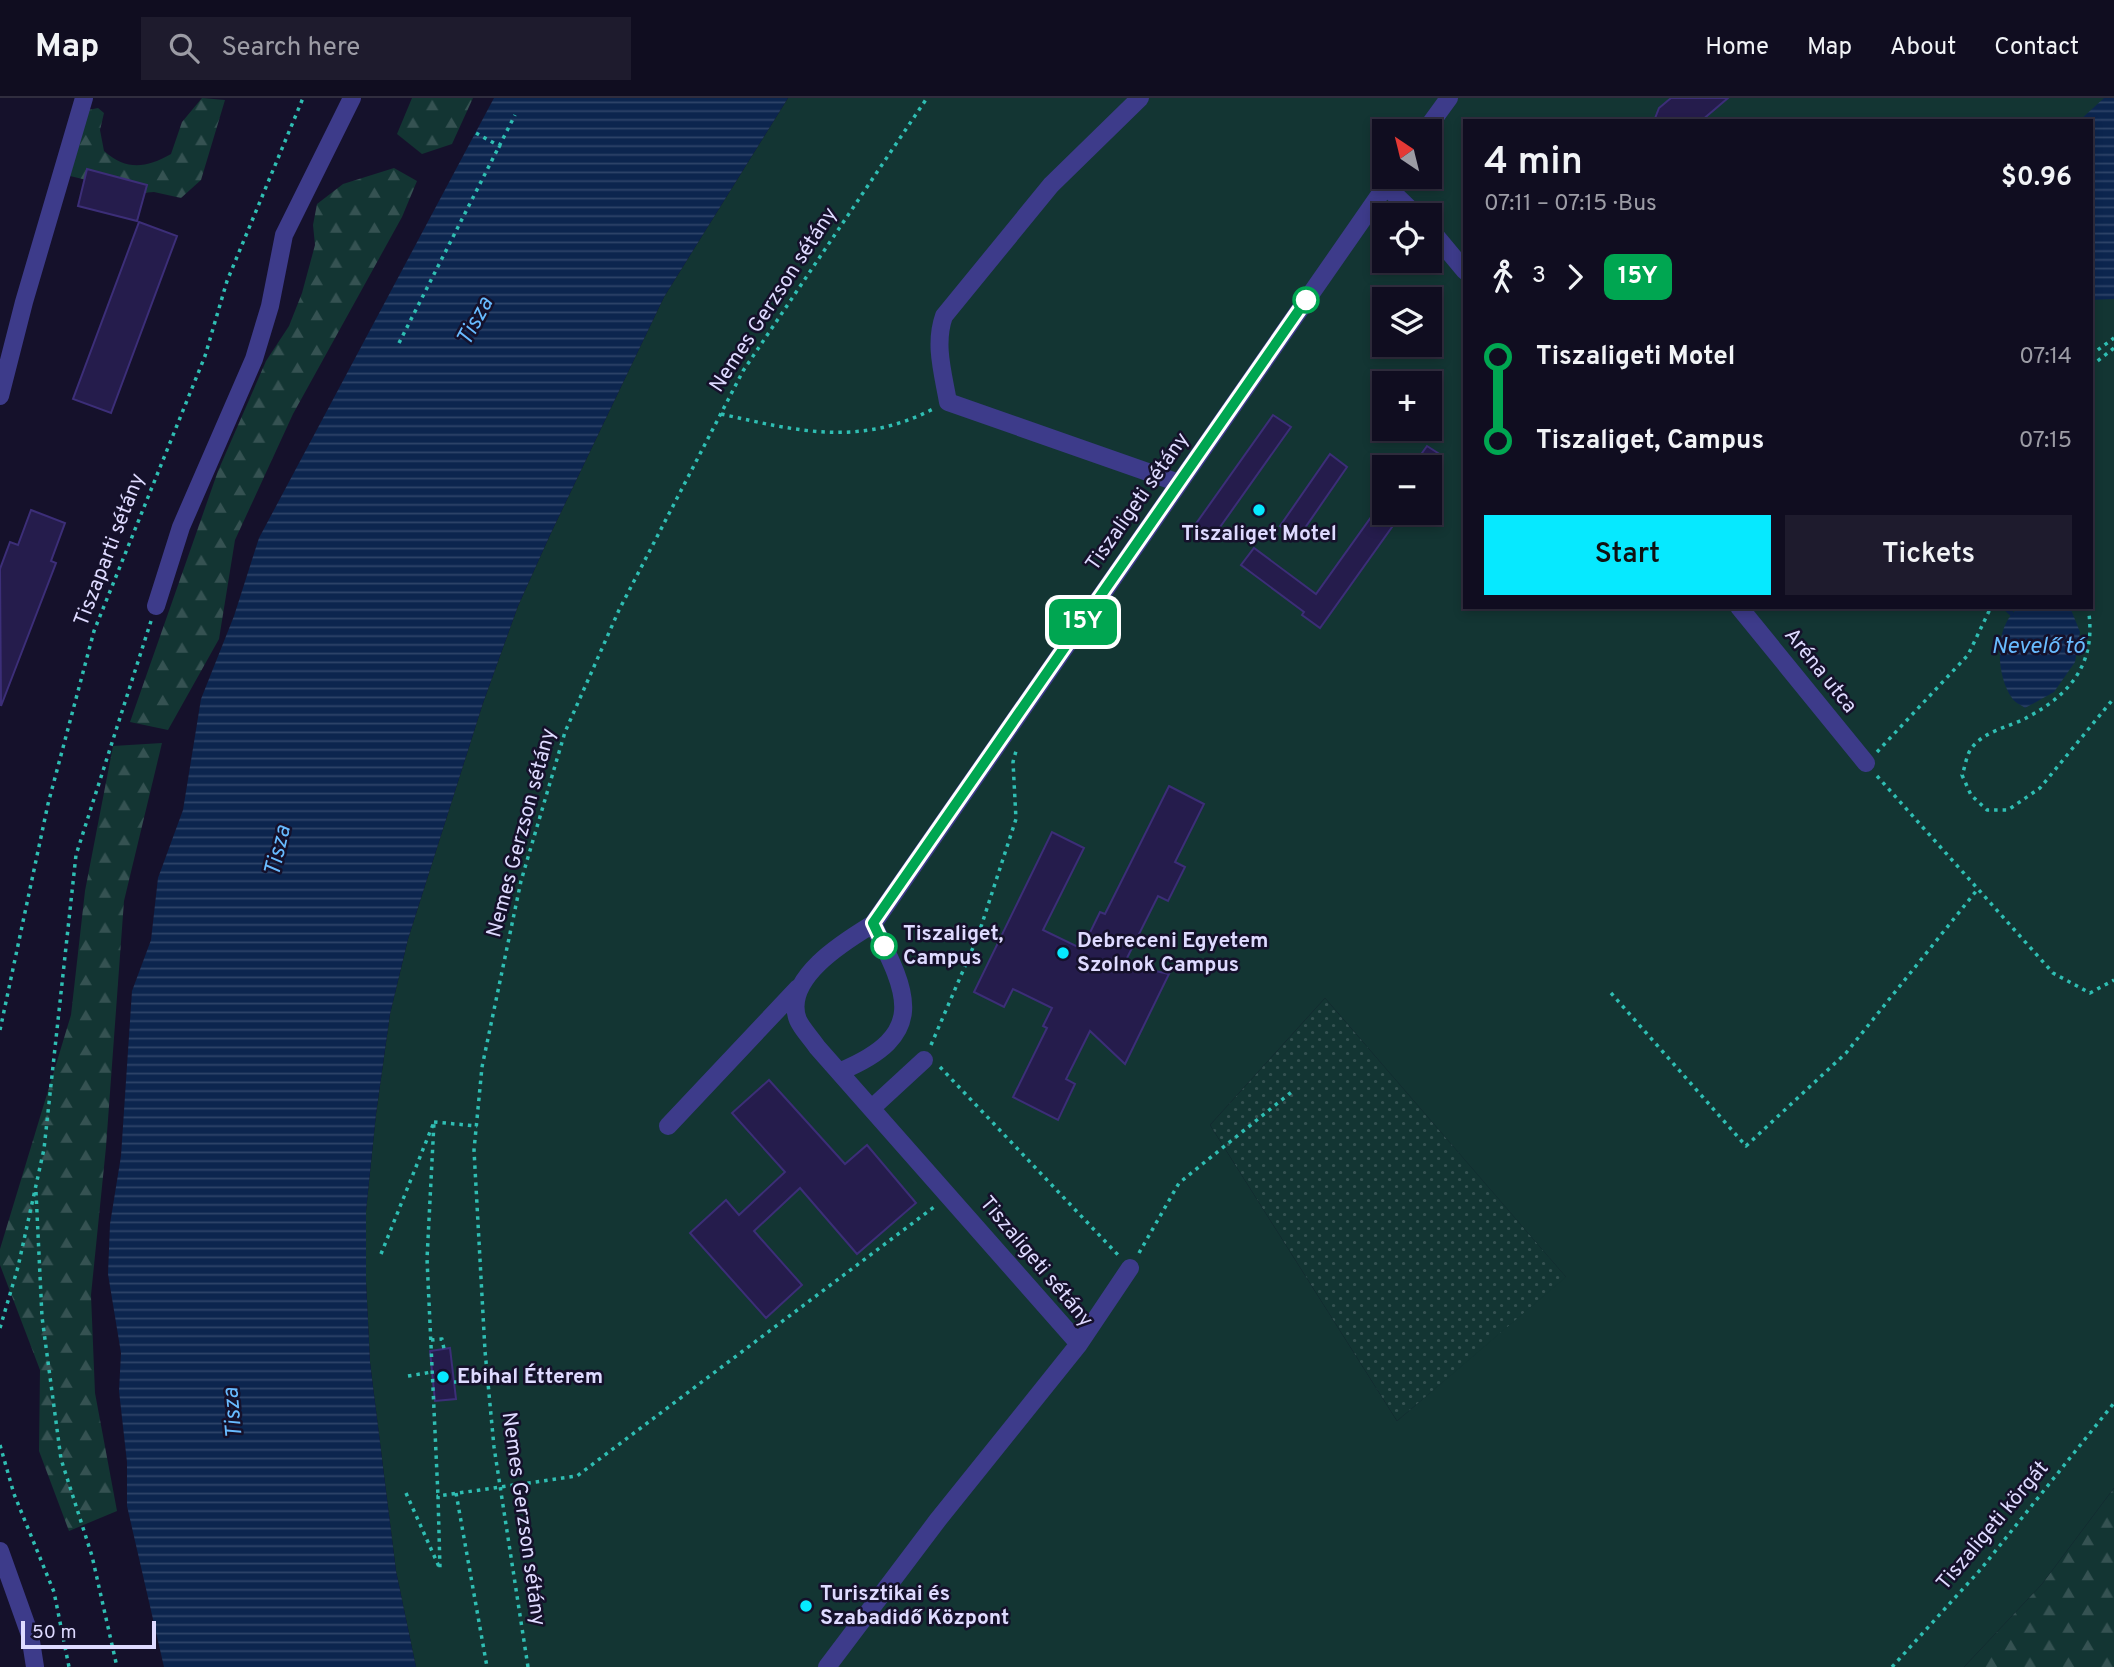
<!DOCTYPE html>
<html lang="en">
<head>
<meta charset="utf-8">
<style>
  body { margin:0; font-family:Overpass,sans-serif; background:#1e1b2d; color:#f1f3f6; height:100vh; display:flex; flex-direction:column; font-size:26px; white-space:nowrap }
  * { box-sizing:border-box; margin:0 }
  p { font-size:23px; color:#9c9ca5 }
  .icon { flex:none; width:38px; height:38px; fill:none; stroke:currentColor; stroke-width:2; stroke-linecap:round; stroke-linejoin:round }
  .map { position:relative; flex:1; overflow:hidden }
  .details { position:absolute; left:1463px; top:21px; width:630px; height:490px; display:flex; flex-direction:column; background:#100d20; border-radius:0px; box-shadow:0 4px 10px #0003,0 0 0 2px #302d3e }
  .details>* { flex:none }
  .badge { padding:0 14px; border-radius:10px; font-size:24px; line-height:46px }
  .needle { width:46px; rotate:325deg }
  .tools { position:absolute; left:1372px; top:21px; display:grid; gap:14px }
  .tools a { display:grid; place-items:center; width:70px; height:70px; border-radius:0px; background:#100d20; box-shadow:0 4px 10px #0003,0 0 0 2px #302d3e; font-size:35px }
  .scale { position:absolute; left:21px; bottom:18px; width:135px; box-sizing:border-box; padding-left:7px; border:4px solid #dedaff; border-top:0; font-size:19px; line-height:24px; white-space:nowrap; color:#dedaff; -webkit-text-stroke:5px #15112b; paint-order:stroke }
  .map>.badge { position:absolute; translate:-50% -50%; box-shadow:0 0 0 4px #fff }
  .legs { display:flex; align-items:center; gap:10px; height:77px; padding:0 21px; font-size:23px }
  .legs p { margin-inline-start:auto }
  .head { display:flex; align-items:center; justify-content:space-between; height:119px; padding:0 21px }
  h1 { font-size:38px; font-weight:600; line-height:52px }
  .primary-button { display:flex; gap:14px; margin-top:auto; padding:14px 21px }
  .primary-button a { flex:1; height:80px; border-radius:0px; background:#06e9ff; color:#111; font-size:28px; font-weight:600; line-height:80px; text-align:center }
  .primary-button a+a { background:#1e1b2d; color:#f1f3f6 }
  ul { padding:0 21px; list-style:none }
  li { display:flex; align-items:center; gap:24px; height:84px; font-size:26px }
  li i { display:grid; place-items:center; width:10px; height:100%; margin:0 9px; background:currentColor }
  li i::after { content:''; width:18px; height:18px; margin:-9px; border:5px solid; border-radius:50%; background:#100d20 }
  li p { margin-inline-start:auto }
  li:first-child i { background:linear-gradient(#0000 50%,currentColor 0) }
  li:last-child i { background:linear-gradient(currentColor 50%,#0000 0) }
  header { display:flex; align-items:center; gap:42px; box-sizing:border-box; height:98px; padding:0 35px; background:#100d20; border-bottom:2px solid #302d3e }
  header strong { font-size:33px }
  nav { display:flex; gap:38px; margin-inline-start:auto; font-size:24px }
  .search { width:490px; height:63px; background:#1e1b2d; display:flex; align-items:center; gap:18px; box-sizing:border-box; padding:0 24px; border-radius:0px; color:#9c9ca5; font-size:26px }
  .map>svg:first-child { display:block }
</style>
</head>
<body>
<header>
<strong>Map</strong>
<div class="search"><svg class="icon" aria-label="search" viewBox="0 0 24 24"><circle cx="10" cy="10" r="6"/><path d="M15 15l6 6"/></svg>Search here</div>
<nav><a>Home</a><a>Map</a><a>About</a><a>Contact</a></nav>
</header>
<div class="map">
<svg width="2114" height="1569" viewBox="0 0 2114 1569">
  <defs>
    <pattern id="grass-dots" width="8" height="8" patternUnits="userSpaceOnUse" patternTransform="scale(1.75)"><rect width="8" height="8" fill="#133533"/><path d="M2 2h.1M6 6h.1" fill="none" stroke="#355252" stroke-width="1.8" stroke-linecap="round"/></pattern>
    <pattern id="forest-firs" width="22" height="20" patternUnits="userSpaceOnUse" patternTransform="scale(1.75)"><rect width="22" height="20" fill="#133533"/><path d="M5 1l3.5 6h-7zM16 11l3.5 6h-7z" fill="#355252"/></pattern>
    <pattern id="water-rules" width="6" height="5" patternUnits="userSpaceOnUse" patternTransform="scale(1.75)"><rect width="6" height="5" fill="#0c254e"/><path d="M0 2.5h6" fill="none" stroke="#2f4469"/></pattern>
  </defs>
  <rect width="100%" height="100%" fill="#15112b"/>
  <path fill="url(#grass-dots)" d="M1325,900L1567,1180L1397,1323L1210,1027Z"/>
  <path fill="url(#forest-firs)" d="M202,0L225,2L201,82L181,100L154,94L141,95L70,78L88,12L98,10L104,15L100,32L104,53C127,73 146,70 171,56L182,24Z
    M412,0H473L452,46L422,56L397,36Z
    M394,70L417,83L402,119L293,316L235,442L219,541L168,632L130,624L218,373L266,263L289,228L302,195L315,147L313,127L317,106L343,86Z
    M162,645L124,803L106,1049L91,1197L95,1295L117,1413L69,1433L39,1353L40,1272L0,1167V1151L71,917L85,793L113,648Z
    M2114,1390V1569H1964L2042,1486Z"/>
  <path fill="#133533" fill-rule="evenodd" d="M788,0H2114V1390L2042,1486L1964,1569H416L396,1473L370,1264L366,1183V1113L376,1016L390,916L408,841L483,605L518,508L550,437L664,199ZM1465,23H2091V509H1465ZM1384,33H1430V79H1384ZM1384,117H1430V163H1384ZM1384,201H1430V247H1384ZM1384,285H1430V331H1384ZM1384,369H1430V415H1384ZM1325,900L1566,1179L1397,1323L1210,1027Z"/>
  <path fill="url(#water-rules)" d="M494,0H788L664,199L550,437L518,508L483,605L408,841L390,916L376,1016L366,1113V1183L370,1264L396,1473L416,1569H164L127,1408V1364L119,1293L121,1255L108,1176L110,1126L121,1058L132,893L151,842L158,780L183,712L201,601L234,518L259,440Z
    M2104,0H2114V201L2091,202V23H2079Z
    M2020,509H2070L2080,534L2075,564L2054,594L2025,610C2021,607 2014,604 2012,600C1995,576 1994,525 2020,509Z"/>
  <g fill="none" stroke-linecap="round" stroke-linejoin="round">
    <path stroke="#0c254e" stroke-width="5" d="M2005,509L2011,515"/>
  </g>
  <path fill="#251c4c" stroke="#3c2e78" stroke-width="2" d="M1671,0H1728L1701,23H1654L1659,10Z
    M87,71L147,87L137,123L78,108Z
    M139,124L177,138L111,315L73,301Z
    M1273,317L1291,329L1213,439L1195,427Z
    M1427,348L1441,357L1432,369H1412Z
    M1330,356L1347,369L1298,440L1280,428Z
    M1384,401V415H1402L1320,530L1302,517L1304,514L1241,467L1254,450L1316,496Z
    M31,412L65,425L51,463L56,465L1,608L0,471L10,444L18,447Z
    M1169,688L1204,706L1175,764L1185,769L1168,803L1158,798L1124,866L1169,876L1125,966L1090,933L1066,981L1075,986L1058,1022L1013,999L1047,930L1043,928L1052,910L1013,891L1004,909L974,894L1052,734L1084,750L1043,832L1082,851L1100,814L1105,816Z
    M769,982L845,1066L867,1047L916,1105L857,1156L800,1090L754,1133L802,1187L766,1220L690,1135L726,1102L739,1117L785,1074L732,1015Z
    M450,1250L456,1301L435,1303L430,1253Z"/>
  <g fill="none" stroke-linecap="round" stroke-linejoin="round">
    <path stroke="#2fbeb3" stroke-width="3.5" stroke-dasharray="3.5 5" stroke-linecap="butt" d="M476,35L501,49
      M399,245L515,17
      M2091,257L2114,240
      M2091,268L2114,250
      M721,316C797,333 859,349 933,311
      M2088,509C2097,562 2074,594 2028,619C2010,629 1983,633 1971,651C1966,658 1965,670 1962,677L1971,697L1987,712H2008L2040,690L2114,600
      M1877,654L1968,557L1991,509
      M1877,678L2053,875L2090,895L2114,882
      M1611,895L1746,1048L1846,955L1977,792
      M0,932L48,706L94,533L205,258L227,183L303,0
      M931,947L978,838L1016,721L1013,664L1016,653
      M940,969L1120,1159
      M434,1024L477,1028
      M36,1094L42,1219L61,1361L92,1458L117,1569
      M1139,1155L1179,1085L1294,992
      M381,1156L434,1024L427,1161L438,1398
      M0,1230L18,1169L44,1051L76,757L151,523
      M431,1242L442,1241L444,1251
      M408,1278L432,1274
      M454,1284L488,1283
      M0,1347L14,1396L54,1494L69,1569
      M406,1395L440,1471L438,1398L577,1378L934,1109
      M456,1395L487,1569
      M528,1569L494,1349L485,1253L474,1052L482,969L521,783L565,634L619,512L743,273L927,0
      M1892,1569L1981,1471L2114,1305"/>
    <path stroke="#3d3b8a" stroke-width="18" d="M1140,0L1051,87L944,218C934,246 943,275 948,304L1179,385
      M1425,33L1449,0
      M1386,88L1416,117
      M1430,131L1465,173
      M0,298L24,204L84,0
      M156,508L181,429L254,261L270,208L284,137L352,0
      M1739,509L1866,665
      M841,973C929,936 908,896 873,826
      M873,1009L924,962
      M668,1028L798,890
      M1079,1246L1130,1170
      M0,1453L30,1537L35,1569
      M827,1569L937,1423L1079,1246L817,949C811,940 802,931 798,922C782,881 845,843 873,826L1392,79"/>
  </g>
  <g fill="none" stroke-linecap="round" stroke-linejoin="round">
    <g stroke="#fff" stroke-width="16">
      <path id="line-1" d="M884,848L873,825L1306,202"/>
    </g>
    <use href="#line-1" stroke="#00a651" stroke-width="10"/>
  </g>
  <g fill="#fff" stroke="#00a651" stroke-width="3.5">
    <circle cx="1306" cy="202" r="12"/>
    <circle cx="884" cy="848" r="12"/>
  </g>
  <g fill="#06e9ff" stroke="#15112b" stroke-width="2.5">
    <circle cx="1259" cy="412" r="7"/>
    <circle cx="1063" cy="855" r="7"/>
    <circle cx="443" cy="1279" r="7"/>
    <circle cx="806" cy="1508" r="7"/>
  </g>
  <g text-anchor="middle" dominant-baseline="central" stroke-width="5" stroke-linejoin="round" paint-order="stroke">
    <g font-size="21" fill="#dedaff" stroke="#15112b">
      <text transform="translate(774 202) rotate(-57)">Nemes Gerzson sétány</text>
      <text transform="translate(1138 404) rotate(-55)">Tiszaligeti sétány</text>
      <text transform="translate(110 452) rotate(-69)">Tiszaparti sétány</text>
      <text transform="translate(1820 573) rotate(51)">Aréna utca</text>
      <text transform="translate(522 735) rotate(-75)">Nemes Gerzson sétány</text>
      <text transform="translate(1036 1164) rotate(50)">Tiszaligeti sétány</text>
      <text transform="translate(523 1421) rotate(82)">Nemes Gerzson sétány</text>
      <text transform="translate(1993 1428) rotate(-50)">Tiszaligeti körgát</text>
    </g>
    <g font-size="21" font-weight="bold" fill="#dedaff" stroke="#15112b" text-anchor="start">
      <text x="1259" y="436" text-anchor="middle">Tiszaliget Motel</text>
      <text x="1077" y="843">Debreceni Egyetem<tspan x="1077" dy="24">Szolnok Campus</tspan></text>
      <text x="457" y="1279">Ebihal Étterem</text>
      <text x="820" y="1496">Turisztikai és<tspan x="820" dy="24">Szabadidő Központ</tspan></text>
    </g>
    <g font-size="21" font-weight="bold" fill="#dedaff" stroke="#15112b" text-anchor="start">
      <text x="903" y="836">Tiszaliget,<tspan x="903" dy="24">Campus</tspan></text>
    </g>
    <g font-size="23" font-style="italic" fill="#68bbff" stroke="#15112b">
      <text transform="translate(476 224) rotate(-62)">Tisza</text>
      <text x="2038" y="549">Nevelő tó</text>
      <text transform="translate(279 753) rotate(-77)">Tisza</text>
      <text transform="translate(234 1315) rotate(-95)">Tisza</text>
    </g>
  </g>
</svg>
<div class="tools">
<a><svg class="needle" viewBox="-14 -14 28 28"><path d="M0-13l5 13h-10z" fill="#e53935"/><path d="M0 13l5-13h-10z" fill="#9c9ca5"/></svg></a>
<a><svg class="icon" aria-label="locate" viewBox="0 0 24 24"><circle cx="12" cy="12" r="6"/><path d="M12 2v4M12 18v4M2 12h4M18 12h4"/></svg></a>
<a><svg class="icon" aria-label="layers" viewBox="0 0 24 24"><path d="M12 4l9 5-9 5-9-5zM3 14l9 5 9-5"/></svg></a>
<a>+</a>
<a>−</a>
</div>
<div class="scale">50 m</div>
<b class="badge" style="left:1083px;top:524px;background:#00a651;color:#fff">15Y</b>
<section class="details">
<div class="head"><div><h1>4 min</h1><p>07:11 – 07:15 · Bus</p></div><b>$0.96</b></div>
<div class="legs"><svg class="icon" aria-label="walk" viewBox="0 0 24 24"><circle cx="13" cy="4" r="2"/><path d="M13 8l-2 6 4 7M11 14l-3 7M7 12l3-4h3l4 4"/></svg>3<svg class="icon" aria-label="forward" viewBox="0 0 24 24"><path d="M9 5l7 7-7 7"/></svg><b class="badge" style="background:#00a651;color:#fff">15Y</b></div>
<ul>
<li><i style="color:#00a651"></i><b>Tiszaligeti Motel</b><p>07:14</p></li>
<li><i style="color:#00a651"></i><b>Tiszaliget, Campus</b><p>07:15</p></li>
</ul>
<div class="primary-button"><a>Start</a><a>Tickets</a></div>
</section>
</div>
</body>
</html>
